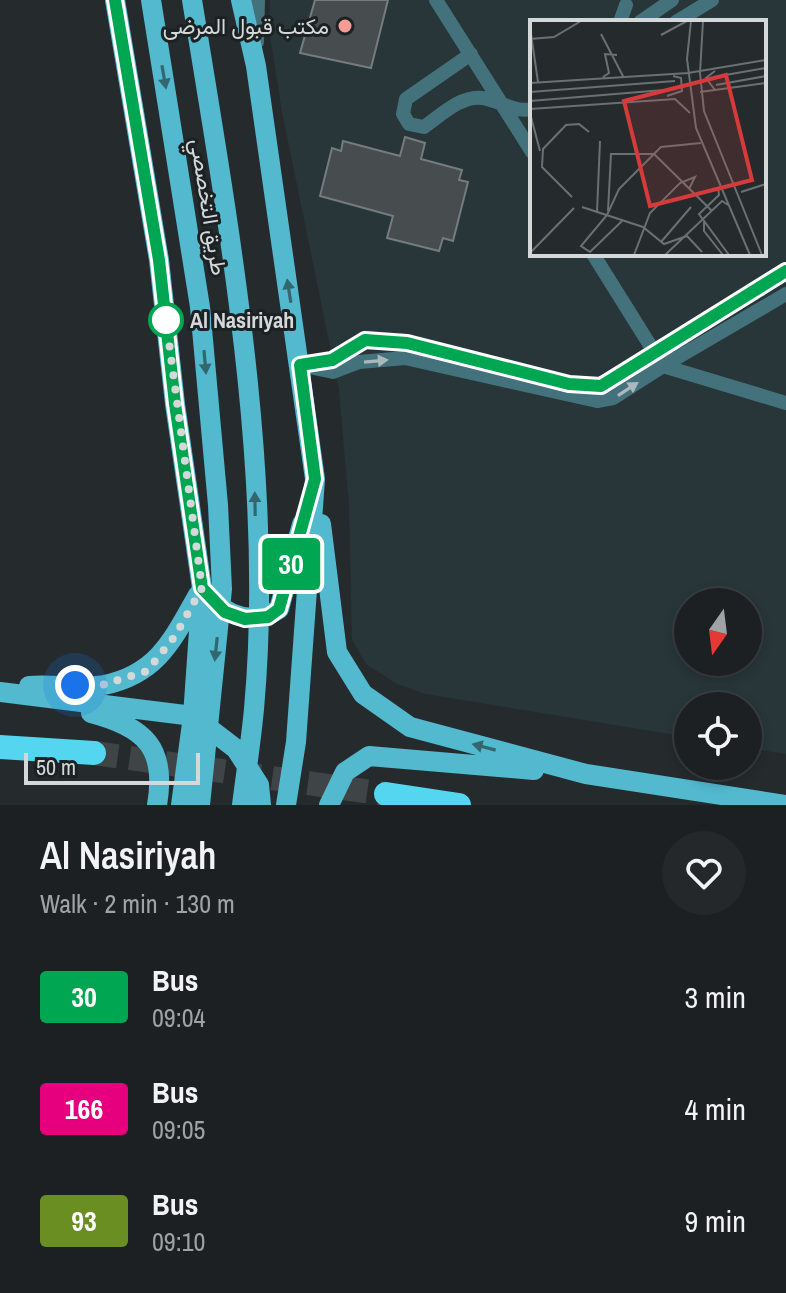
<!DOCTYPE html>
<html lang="en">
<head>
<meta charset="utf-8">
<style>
  body { margin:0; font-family:"Archivo Narrow",Vazirmatn,sans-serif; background:#25282a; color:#f1f3f6; height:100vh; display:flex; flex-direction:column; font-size:30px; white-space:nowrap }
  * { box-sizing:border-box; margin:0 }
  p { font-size:26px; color:#a0a3a5 }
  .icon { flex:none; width:44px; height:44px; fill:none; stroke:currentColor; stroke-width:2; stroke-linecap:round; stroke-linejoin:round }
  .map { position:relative; height:805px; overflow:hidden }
  .details { display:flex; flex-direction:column; background:#1c2022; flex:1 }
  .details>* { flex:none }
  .badge { padding:0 16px; border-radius:6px; font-size:28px; line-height:52px }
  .needle { width:52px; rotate:194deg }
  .tools { position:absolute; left:674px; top:588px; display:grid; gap:16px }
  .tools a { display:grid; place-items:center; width:88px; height:88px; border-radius:50%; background:#1c2022; box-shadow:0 4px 12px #0003,0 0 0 2px #3a3e40; font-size:40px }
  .scale { position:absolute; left:24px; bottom:20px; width:176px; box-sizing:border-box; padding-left:8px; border:4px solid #d4d8d9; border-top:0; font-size:22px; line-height:28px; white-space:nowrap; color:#d4d8d9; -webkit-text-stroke:6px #1c2223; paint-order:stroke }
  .you { position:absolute; width:40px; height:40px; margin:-20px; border:6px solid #fff; border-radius:50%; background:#1a73e8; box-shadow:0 0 0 12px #1a73e833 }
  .map>.badge { position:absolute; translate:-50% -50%; box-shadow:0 0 0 4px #fff }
  .round { display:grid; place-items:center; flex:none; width:84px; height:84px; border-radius:42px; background:#25282a }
  .overview { display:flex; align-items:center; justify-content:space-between; height:136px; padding:0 40px }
  h1 { font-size:38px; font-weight:600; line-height:60px }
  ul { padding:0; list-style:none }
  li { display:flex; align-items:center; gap:24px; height:112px; padding:0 40px }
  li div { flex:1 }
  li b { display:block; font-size:30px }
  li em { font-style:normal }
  li .badge { min-width:88px; font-weight:700; text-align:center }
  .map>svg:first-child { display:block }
</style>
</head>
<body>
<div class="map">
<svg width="786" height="805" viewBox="0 0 786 805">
  <rect width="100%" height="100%" fill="#252b2d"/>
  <path fill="#283639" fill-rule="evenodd" d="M270,0H786V754L748,748V706H688V737L426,694L397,684L366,664L352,639L349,506L339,390L282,112L269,29ZM532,22H764V254H532ZM688,602H748V662H688Z"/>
  <path fill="#474d4f" stroke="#757c7e" stroke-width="2" d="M315,0H388L371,68L300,53Z
    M405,137L425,143L421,159L462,170L459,180L468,182L453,241L443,238L439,251L387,238L393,216L320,196L332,148L341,151L343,141L400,156Z"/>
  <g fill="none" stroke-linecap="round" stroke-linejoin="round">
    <path stroke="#3f4547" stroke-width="24" stroke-dasharray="24 12" stroke-linecap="butt" d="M94,753L386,794"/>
    <path stroke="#44727c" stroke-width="14" d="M436,0L532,152
      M620,22L626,5
      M640,22L672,0
      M676,22L712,0
      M257,42L258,0
      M471,54L406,99L403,114L409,124L424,127C440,116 461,95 482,98C499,100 514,113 532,109
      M593,254L663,366L786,294
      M300,365L332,360L365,340L407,343L569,384L601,386L786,271
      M309,367L333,372L359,362L405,358L597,401L613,398L663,366L786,403"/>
    <path stroke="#52b9cf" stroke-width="20" d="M115,0L159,260L175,404L202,588L193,716L181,805
      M151,0L200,307L218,505L222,589L200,805
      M192,0C229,227 275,479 254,709C251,741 246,773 242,805
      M241,0L256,66L315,479L296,742L286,805
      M321,524L337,652L363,694L410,727L586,774L786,805
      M212,600C232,618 255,625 279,609L302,524
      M29,686C53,684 80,689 104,685C158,674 173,639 198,595
      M0,692L193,716L236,749L259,785L261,805
      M91,713C145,727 167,748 157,805
      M329,805L345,772L369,756L534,770"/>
    <path stroke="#54d5f0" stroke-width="24" d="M0,747L94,753
      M386,794L459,805"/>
  </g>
  <defs><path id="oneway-solid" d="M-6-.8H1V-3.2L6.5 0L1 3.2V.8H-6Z" transform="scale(2)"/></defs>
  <g fill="#346670">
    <use href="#oneway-solid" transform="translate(164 77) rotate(80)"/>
    <use href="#oneway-solid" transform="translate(289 291) rotate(-99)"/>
    <use href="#oneway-solid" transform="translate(205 362) rotate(85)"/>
    <use href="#oneway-solid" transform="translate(255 504) rotate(-91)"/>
    <use href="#oneway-solid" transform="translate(216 649) rotate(96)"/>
    <use href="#oneway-solid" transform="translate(484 747) rotate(-165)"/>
  </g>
  <g fill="#a9b9bd">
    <use href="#oneway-solid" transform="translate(376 361) rotate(-5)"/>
    <use href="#oneway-solid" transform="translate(628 389) rotate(-33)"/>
  </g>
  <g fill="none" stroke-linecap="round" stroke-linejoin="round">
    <g stroke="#fff" stroke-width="18">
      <path id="line" d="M115,0L159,260L175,404L202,588L225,612L245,619L268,617L279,609L315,479L300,365L332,360L365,340L407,343L569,384L601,386L786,271"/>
    </g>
    <use href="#line" stroke="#00a651" stroke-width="12"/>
    <path stroke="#d4d8d9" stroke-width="8" stroke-dasharray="0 14.4" d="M75,685H102L147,671L175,636L202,588L166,320"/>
  </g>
  <circle fill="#f59c95" stroke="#1c2223" stroke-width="3" cx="345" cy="26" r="8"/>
  <circle fill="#fff" stroke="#00a651" stroke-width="4" cx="166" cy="320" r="16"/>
  <g text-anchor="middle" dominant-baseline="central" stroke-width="6" stroke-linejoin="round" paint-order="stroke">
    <g font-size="22" fill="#d4d8d9" stroke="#1c2223" text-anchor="end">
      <text x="329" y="26">مكتب قبول المرضى</text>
    </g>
    <g font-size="22" fill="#d4d8d9" stroke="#1c2223">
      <text transform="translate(209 207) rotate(81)">طريق التخصصي</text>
    </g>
    <g font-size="22" font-weight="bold" fill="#d4d8d9" stroke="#1c2223" text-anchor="start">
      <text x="190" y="320">Al Nasiriyah</text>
    </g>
  </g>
  <g transform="translate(530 20)">
    <rect width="236" height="236" fill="#252b2d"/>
    <path fill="none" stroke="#6b7072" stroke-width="2" d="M161,1L157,39L166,108L220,235M173,1L170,53L174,91L232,235M0,7L8,62M71,14L94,58M131,15L157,1M0,19L24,17L51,1M73,57L79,53L75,34L87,35M184,57L236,48M0,63L158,53L236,40M186,65L236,56M185,70L176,58L185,51M0,72L145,61M170,72L236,63M137,76L152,71L151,58L143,56M0,81L146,69M0,89L145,79L160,93M0,93L10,131M188,167L189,175L169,194L199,235M211,172L236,164M42,177L12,147L13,129L36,105L49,104L59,112M52,187L113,207L134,224L157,216L172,232M78,191L81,134H124L131,127L171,123M67,192L70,121M92,201L60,232L51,226L77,195L89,169L124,134L182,191M174,202V211L193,235M131,222L161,187M0,233L44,188M104,235L120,193L150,163L165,157L159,169M135,235L192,181L198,185"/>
    <path fill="#d63a3a" fill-opacity="0.15" stroke="#d63a3a" stroke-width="4" d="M196,55L222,160L120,186L94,81Z"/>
    <rect width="236" height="236" fill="none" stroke="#d4d8d9" stroke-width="4"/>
  </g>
</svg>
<div class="tools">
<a><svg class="needle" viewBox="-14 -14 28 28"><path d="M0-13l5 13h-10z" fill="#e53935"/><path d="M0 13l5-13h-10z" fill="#a0a3a5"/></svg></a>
<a><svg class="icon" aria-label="locate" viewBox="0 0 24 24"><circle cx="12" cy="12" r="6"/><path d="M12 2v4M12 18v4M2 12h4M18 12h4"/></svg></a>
</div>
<div class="scale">50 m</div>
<div class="you" style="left:75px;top:685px"></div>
<b class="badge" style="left:291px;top:564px;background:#00a651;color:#fff">30</b>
</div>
<section class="details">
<div class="overview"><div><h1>Al Nasiriyah</h1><p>Walk · 2 min · 130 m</p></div><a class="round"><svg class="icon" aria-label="heart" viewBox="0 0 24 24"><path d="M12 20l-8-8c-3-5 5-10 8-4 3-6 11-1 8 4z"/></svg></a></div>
<ul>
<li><span class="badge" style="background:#00a651;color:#fff">30</span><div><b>Bus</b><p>09:04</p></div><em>3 min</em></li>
<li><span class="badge" style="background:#e6007e;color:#fff">166</span><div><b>Bus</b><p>09:05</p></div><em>4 min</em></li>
<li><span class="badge" style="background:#6b8e23;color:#fff">93</span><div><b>Bus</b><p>09:10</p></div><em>9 min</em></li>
</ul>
</section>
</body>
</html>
